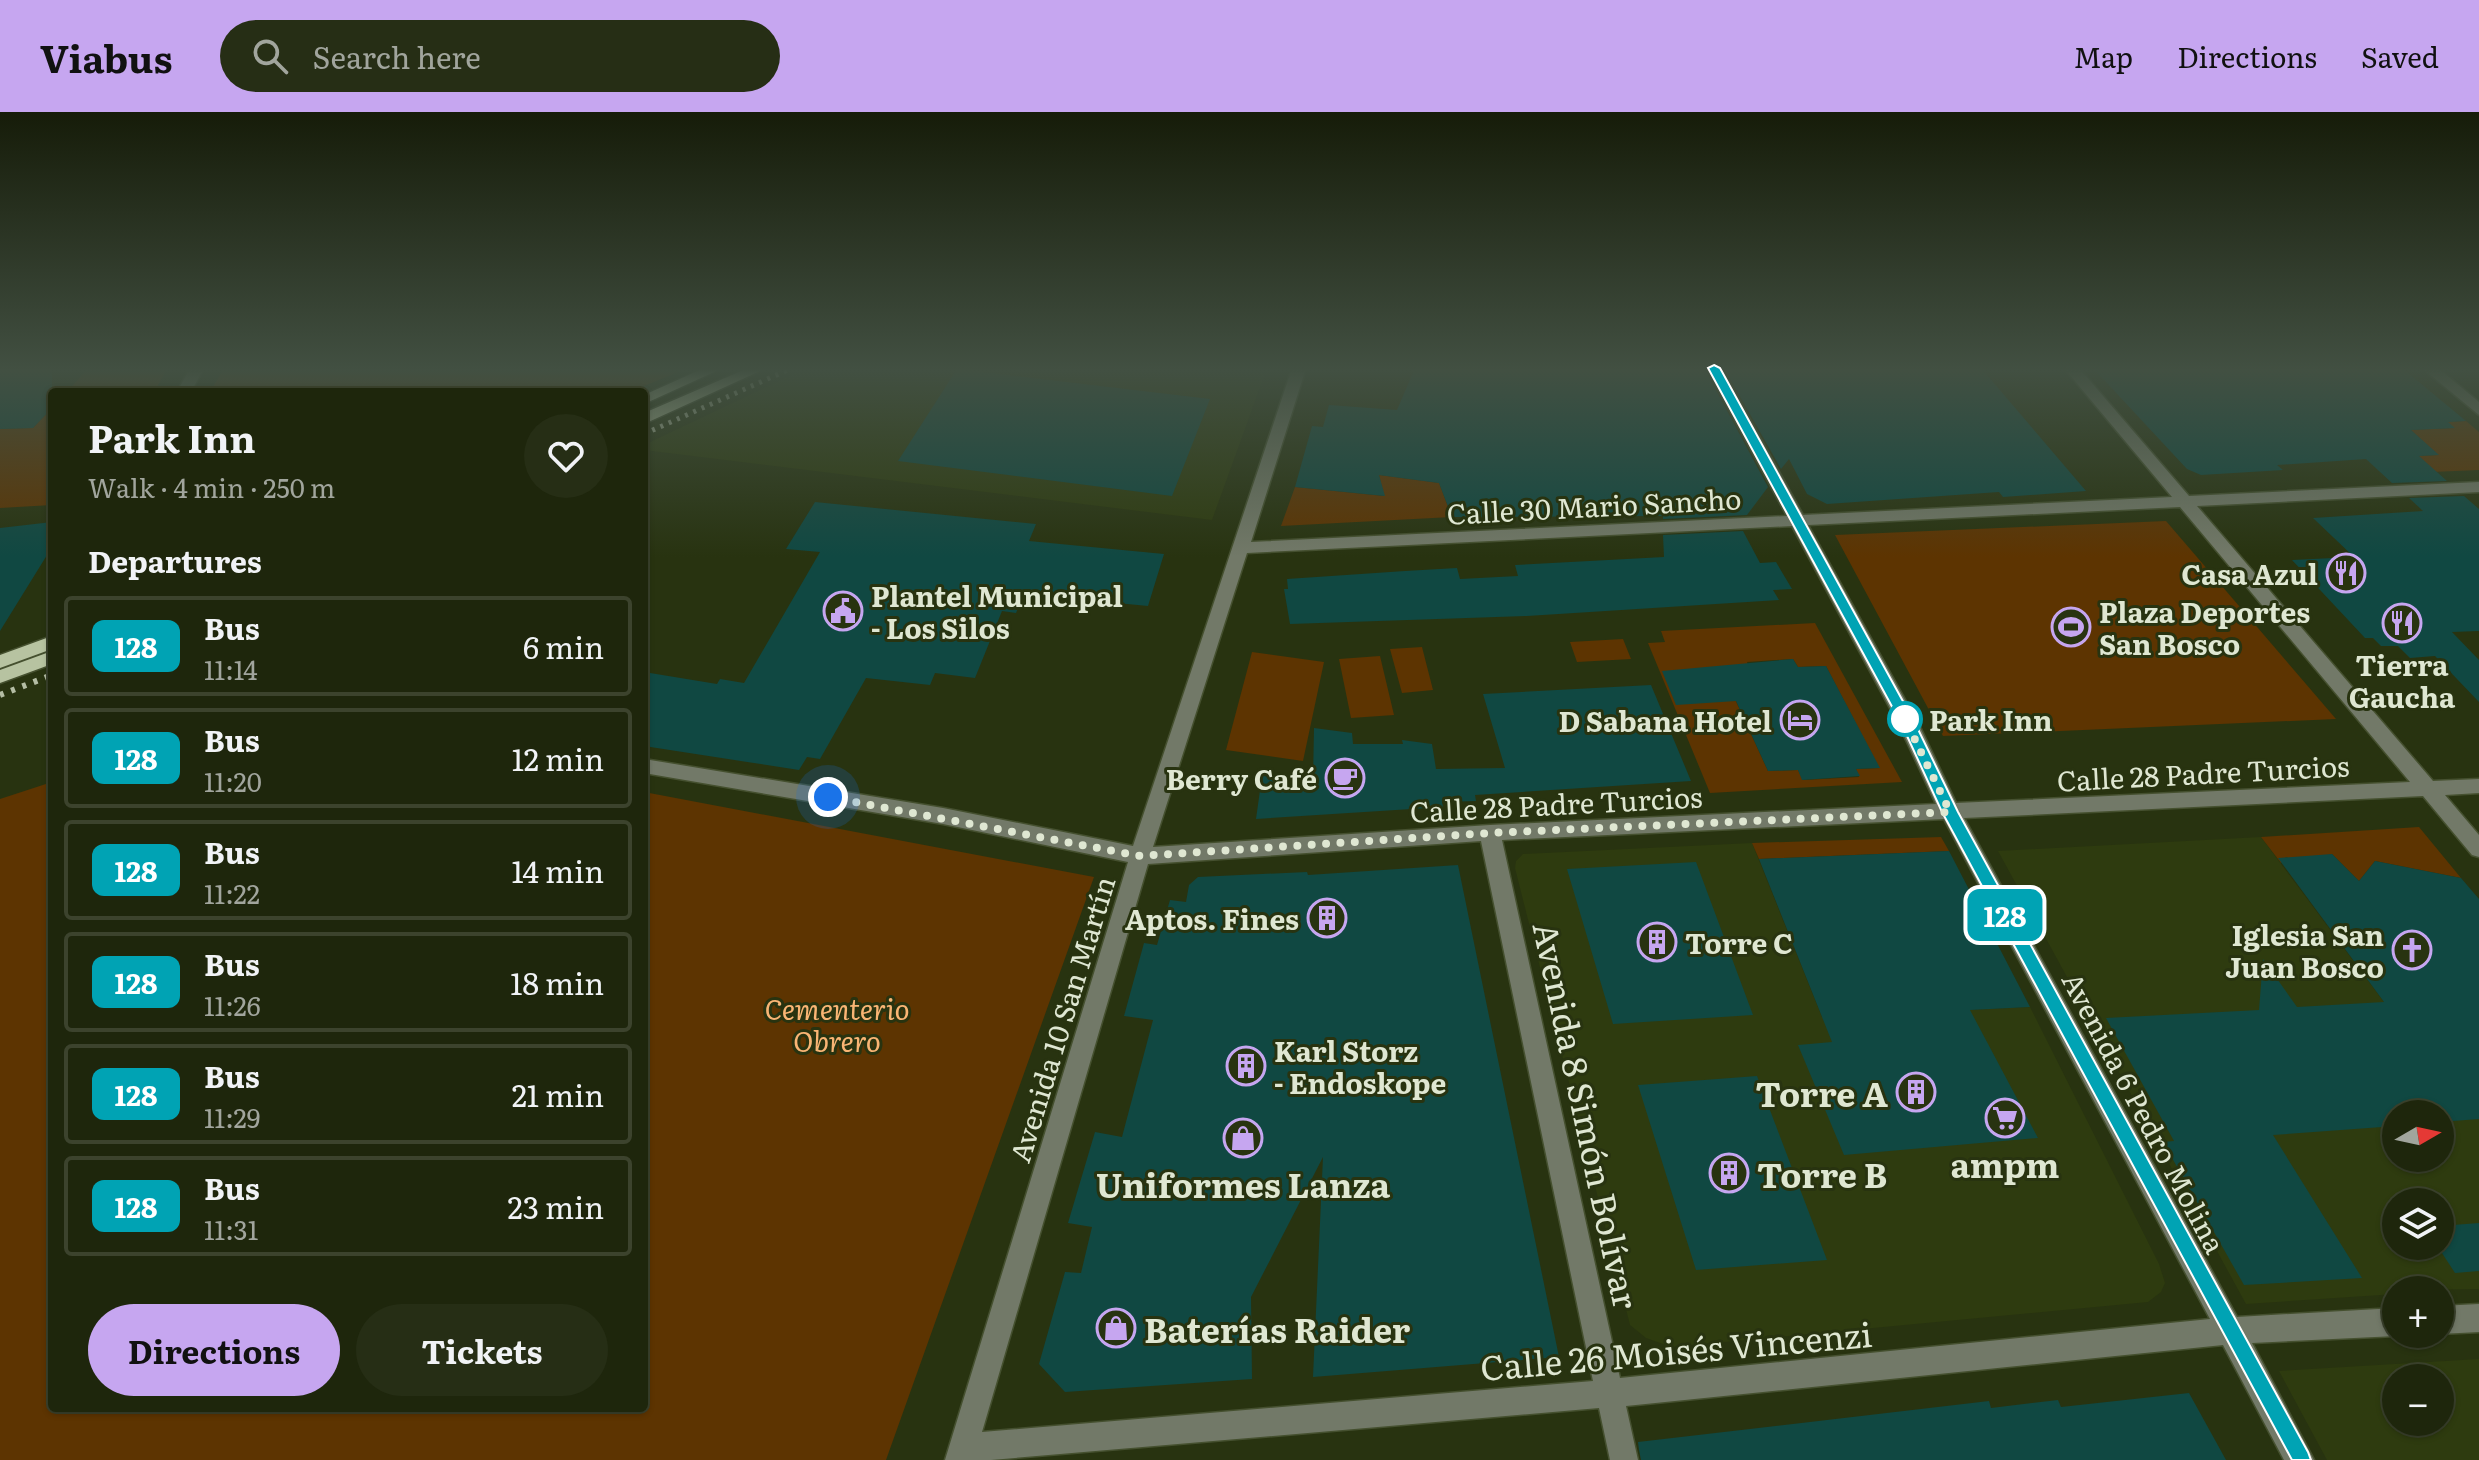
<!DOCTYPE html>
<html lang="en">
<head>
<meta charset="utf-8">
<style>
  body { margin:0; font-family:Literata,serif; background:#262e15; color:#f1f3f6; height:100vh; display:flex; flex-direction:column; font-size:30px; white-space:nowrap }
  * { box-sizing:border-box; margin:0 }
  p { font-size:26px; color:#a1a59d }
  .icon { flex:none; width:44px; height:44px; fill:none; stroke:currentColor; stroke-width:2; stroke-linecap:round; stroke-linejoin:round }
  .map { position:relative; flex:1; overflow:hidden }
  .panel { position:absolute; left:48px; top:276px; width:600px; height:1024px; display:flex; flex-direction:column; background:#1e260c; border-radius:8px; box-shadow:0 2px 6px #0004,0 0 0 2px #3c432d }
  .panel>* { flex:none }
  .badge { padding:0 16px; border-radius:12px; font-size:28px; line-height:52px }
  .needle { width:52px; rotate:81deg }
  .fabs { position:absolute; left:2382px; top:988px; display:grid; gap:16px }
  .fabs a { display:grid; place-items:center; width:72px; height:72px; border-radius:50%; background:#1e260c; box-shadow:0 2px 6px #0004,0 0 0 2px #3c432d; font-size:40px }
  .you { position:absolute; width:40px; height:40px; margin:-20px; border:6px solid #fff; border-radius:50%; background:#1a73e8; box-shadow:0 0 0 12px #1a73e833 }
  .map>.badge { position:absolute; translate:-50% -50%; box-shadow:0 0 0 4px #fff }
  h2 { padding:0 40px; font-size:30px; line-height:72px }
  .round { display:grid; place-items:center; flex:none; width:84px; height:84px; border-radius:42px; background:#262e15 }
  .overview { display:flex; align-items:center; justify-content:space-between; height:136px; padding:0 40px }
  h1 { font-size:38px; font-weight:700; line-height:60px }
  .primary-button { display:flex; gap:16px; margin-top:auto; padding:16px 40px }
  .primary-button a { flex:1; height:92px; border-radius:48px; background:#c6a6f0; color:#111; font-size:32px; font-weight:700; line-height:92px; text-align:center }
  .primary-button a+a { background:#262e15; color:#f1f3f6 }
  ul { padding:0; list-style:none }
  li { display:flex; align-items:center; gap:24px; height:100px; margin:0 16px 12px; padding:0 24px; border:4px solid #3c432d; border-radius:8px }
  li div { flex:1 }
  li b { display:block; font-size:30px }
  li em { font-style:normal }
  li .badge { min-width:88px; font-weight:700; text-align:center }
  header { display:flex; align-items:center; gap:48px; box-sizing:border-box; height:112px; padding:0 40px; background:#c6a6f0; color:#111 }
  header strong { font-size:38px }
  nav { display:flex; gap:44px; margin-inline-start:auto; font-size:28px }
  .search { width:560px; height:72px; background:#262e15; display:flex; align-items:center; gap:20px; box-sizing:border-box; padding:0 28px; border-radius:44px; color:#a1a59d; font-size:30px }
  .map>svg:first-child { display:block }
</style>
</head>
<body>
<header>
<strong>Viabus</strong>
<div class="search"><svg class="icon" aria-label="search" viewBox="0 0 24 24"><circle cx="10" cy="10" r="6"/><path d="M15 15l6 6"/></svg>Search here</div>
<nav><a>Map</a><a>Directions</a><a>Saved</a></nav>
</header>
<div class="map">
<svg width="2479" height="1348" viewBox="0 0 2479 1348">
  <rect width="100%" height="100%" fill="#283310"/>
  <path fill="#2e3b0f" fill-rule="evenodd" d="M806,256H1267L1212,408L644,338V333Z
    M2261,725L2384,890L2479,990V1177L2396,1178V1182L2246,1192L1998,739ZM2396,1002H2440V1046H2396ZM2396,1090H2440V1134H2396Z
    M1752,731L1822,905L2030,895L2159,1152L2165,1171L2161,1180L2148,1190L1672,1235L1646,1226L1630,1213L1515,756L1516,749L1523,742Z
    M2479,1247V1348H2327L2279,1259ZM2396,1266H2440V1310H2396Z"/>
  <path fill="#5d3401" fill-rule="evenodd" d="M88,256H168L154,280H67Z
    M224,256H688L629,280H210Z
    M52,296V393L0,396V317L33,316Z
    M2466,309L2479,320V358L2408,361L2425,350L2419,344L2438,343L2411,318L2454,316L2448,310Z
    M1379,363L1439,371L1452,405L1281,414L1295,375L1384,384Z
    M2166,409L2336,607L1943,624L1835,423Z
    M1815,511L1902,670L1710,681L1648,531L1665,530L1661,519ZM1793,547L1798,555L1826,554L1879,656L1856,657L1859,665L1803,668L1798,658L1768,659L1723,561L1750,558L1747,550Z
    M1623,527L1631,547L1577,550L1570,530Z
    M1422,535L1433,578L1402,581L1390,537Z
    M1252,540L1324,550L1303,649L1226,638Z
    M1380,544L1394,603L1351,606L1339,547Z
    M52,670V1296H644V680L1094,765L886,1348H0V687Z
    M2419,715L2461,766L2375,749L2359,769L2332,742L2300,752L2286,745L2281,751L2261,725Z
    M1941,725L1949,739L1759,747L1752,731Z"/>
  <path fill="#104842" d="M0,256H52V296L33,316L0,317Z
    M1415,256H1704L1768,375L1747,403L1663,407V404L1452,405L1439,371L1379,363L1385,384L1295,375L1312,314L1323,315L1329,293L1397,298Z
    M1724,256H1981L2086,379L2003,385L1999,380L1827,392L1807,382L1789,347L1781,357Z
    M2093,256H2402L2466,309L2448,310L2455,316L2411,318L2439,343L2419,344L2447,369L2392,371L2366,347L2277,353L2283,358L2201,363L2187,357Z
    M957,257L1210,287L1172,384L898,349Z
    M2464,384L2479,397V519L2452,520L2479,548V590L2435,544L2410,546L2398,534H2381L2373,526H2365L2292,448L2354,445L2313,406L2423,399L2409,386Z
    M815,390L1036,412L1029,429L1164,442L1148,494L1024,482L1016,501L1002,499L975,566L935,561L930,573L866,566L820,647L807,645L799,658L644,634V560L717,572L720,567L744,571L820,440L786,437Z
    M52,410V435L0,519V416Z
    M1743,419L1760,451L1776,450L1792,477L1773,478L1779,488L1527,504L1290,512L1284,477H1288L1287,467L1405,459L1457,456L1460,467L1518,464L1515,453L1664,445L1663,423Z
    M1793,547L1798,555L1826,554L1880,656L1856,657L1860,664L1802,668L1798,658L1768,659L1736,589L1676,593L1662,559Z
    M1651,573L1691,669L1475,683L1476,689L1442,690L1443,695L1256,707L1262,664L1313,669L1314,616L1352,621L1353,632H1403L1402,628L1432,632L1436,657L1505,656L1483,582Z
    M1949,739L2030,895L1970,898L2038,1026L1844,1043L1798,933L1832,930L1759,747Z
    M2332,742L2359,769L2375,749L2461,766L2479,787V1007L2440,1010V1002H2396V1014L2273,1023L2362,1166L2244,1173L2163,1030L2174,1029L2106,906L2259,898L2263,847L2297,895L2384,890L2278,746Z
    M1696,750L1753,903L1613,912L1567,757Z
    M1458,753L1559,1245L1313,1265L1323,1045L1251,1185L1252,1267L1065,1280L1039,1252L1065,1160L1081,1161L1092,1115L1068,1111L1095,1020L1122,1025L1153,908L1124,904L1144,831L1157,833L1170,788L1186,790L1189,773L1198,765L1307,760L1308,763Z
    M1757,964L1827,1148L1696,1158L1638,973Z
    M2479,1111V1159L2455,1161L2440,1138V1114Z
    M2189,1281L2226,1348H1641L1639,1338L1638,1330L1989,1289L1991,1296L2058,1288L2061,1295Z"/>
  <g fill="none" stroke-linecap="round" stroke-linejoin="round">
    <g stroke="#45502f" stroke-width="3">
      <path id="minor" d="M190,256H204L191,280H177Z
        M1292,256H1306L1251,430L1787,404L1707,256H1721L1803,403L2172,385L2064,256H2079L2189,384L2479,370V380L2197,394L2433,669L2479,667V681L2445,683L2479,723V745L2472,743L2423,684L1964,706L2237,1205L2396,1196V1222H2400L2396,1224L2252,1231L2314,1348H2284L2223,1233L1626,1294L1638,1348H1610L1599,1296L991,1348H945L1128,750L943,712L644,661V647L943,696L1133,734ZM2180,395L2410,670L1956,691L1919,613L1808,413ZM1792,414L1899,613L1936,692L1490,713L1153,735L1247,441ZM1944,707L2210,1207L1620,1266L1502,728ZM1481,729L1593,1269L982,1320L1148,752Z
        M2422,256H2438L2479,290V303Z
        M2479,1192V1220L2440,1222V1194Z"/>
    </g>
    <g stroke="#45502f" stroke-width="3">
      <path id="major" d="M704,256H723L644,292V283Z
        M748,256H767L644,312V301Z
        M52,524V537L0,556V543Z
        M52,539V552L0,571V558Z"/>
    </g>
    <use href="#minor" fill="#727968" fill-rule="evenodd"/>
    <use href="#major" fill="#b7c3a1" fill-rule="evenodd"/>
    <path stroke="#b4bda4" stroke-width="5" stroke-dasharray="3 6" stroke-linecap="butt" d="M644,322L792,256"/>
    <path stroke="#b4bda4" stroke-width="6" stroke-dasharray="4 8" stroke-linecap="butt" d="M0,583L52,563"/>
  </g>
  <linearGradient id="sky" x2="0" y2="1"><stop stop-color="#161c09"/><stop offset="0.58" stop-color="#425042"/><stop offset="1" stop-color="#425042" stop-opacity="0"/></linearGradient>
  <rect width="2479" height="445" fill="url(#sky)"/>
  <path fill="#00a3b4" stroke="#fff" stroke-width="2" d="M1714,253L1720,256L1916,613L1958,700L2308,1340L2311,1348H2292L1942,700L1902,613L1708,256Z"/>
  <g fill="none" stroke-linecap="round" stroke-linejoin="round">
    <path stroke="#dfe7d2" stroke-width="8" stroke-dasharray="0 14.4" d="M828,685L1140,744L1490,721L1950,700L1905,607"/>
  </g>
  <defs>
    <g id="restaurant-ring" transform="scale(2)"><circle r="9.5" fill="#283310" stroke="#c6a6f0" stroke-width="1.5"/><path d="M-5-6h1v4h1v-4h1v4h1v-4h1v5L-1.5 .5V6h-2V.5L-5-1ZM5-6V6H3V1.5H1.5Q1.5-4 5-6Z" fill="#c6a6f0"/></g>
    <g id="civic-ring" transform="scale(2)"><circle r="9.5" fill="#283310" stroke="#c6a6f0" stroke-width="1.5"/><path d="M-.6-6.5H3V-4.5H.6V-3L4-1V1h2V6H-6V1h2V-1L-.6-3ZM-1.2 2.5V6h2.4V2.5Z" fill="#c6a6f0"/></g>
    <g id="stadium-ring" transform="scale(2)"><circle r="9.5" fill="#283310" stroke="#c6a6f0" stroke-width="1.5"/><path d="M0-5a6.5 5 0 1 0 0 10a6.5 5 0 1 0 0-10ZM-3.5-1.8h7v3.6h-7Z" fill="#c6a6f0"/></g>
    <g id="hotel-ring" transform="scale(2)"><circle r="9.5" fill="#283310" stroke="#c6a6f0" stroke-width="1.5"/><path d="M-6-4.5h1.5V1H6V5H4.5V3h-9V5H-6ZM-4 0a1.8 1.8 0 1 1 3.6 0ZM.5 0V-2.5h3Q6-2.5 6 0Z" fill="#c6a6f0"/></g>
    <g id="cafe-ring" transform="scale(2)"><circle r="9.5" fill="#283310" stroke="#c6a6f0" stroke-width="1.5"/><path d="M-5.5-4.5H6V0H3Q3 3.5 0 3.5H-2.5Q-5.5 3.5-5.5 0ZM3-3.2v2h1.7v-2ZM-6 4.5H4V6H-6Z" fill="#c6a6f0"/></g>
    <g id="building-ring" transform="scale(2)"><circle r="9.5" fill="#283310" stroke="#c6a6f0" stroke-width="1.5"/><path d="M-4-6H4V6H1V3H-1V6H-4ZM-2.5-4.3h1.7v1.8h-1.7ZM.8-4.3h1.7v1.8H.8ZM-2.5-1h1.7V.8h-1.7ZM.8-1h1.7V.8H.8Z" fill="#c6a6f0"/></g>
    <g id="church-ring" transform="scale(2)"><circle r="9.5" fill="#283310" stroke="#c6a6f0" stroke-width="1.5"/><path d="M-1.2-6h2.4v3.5h3.3v2.4h-3.3V6h-2.4V-.1h-3.3v-2.4h3.3Z" fill="#c6a6f0"/></g>
    <g id="supermarket-ring" transform="scale(2)"><circle r="9.5" fill="#283310" stroke="#c6a6f0" stroke-width="1.5"/><path d="M-6-5.5h2.5l.6 2H6L4.5 2H-2.5L-4.4-4H-6ZM-1.5 3.2a1.3 1.3 0 1 0 .1 0ZM3 3.2a1.3 1.3 0 1 0 .1 0Z" fill="#c6a6f0"/></g>
    <g id="shop-ring" transform="scale(2)"><circle r="9.5" fill="#283310" stroke="#c6a6f0" stroke-width="1.5"/><path d="M-5-2.5h2.3a2.7 3.5 0 0 1 5.4 0H5L5.5 6h-11ZM-1.5-2.5h3a1.5 2.3 0 0 0-3 0Z" fill="#c6a6f0"/></g>
  </defs>
  <g fill-rule="evenodd">
    <use href="#restaurant-ring" x="2346" y="461"/>
    <use href="#civic-ring" x="843" y="499"/>
    <use href="#restaurant-ring" x="2402" y="511"/>
    <use href="#stadium-ring" x="2071" y="515"/>
    <use href="#hotel-ring" x="1800" y="608"/>
    <use href="#cafe-ring" x="1345" y="666"/>
    <use href="#building-ring" x="1327" y="806"/>
    <use href="#building-ring" x="1657" y="830"/>
    <use href="#church-ring" x="2412" y="838"/>
    <use href="#building-ring" x="1246" y="954"/>
    <use href="#building-ring" x="1916" y="980"/>
    <use href="#supermarket-ring" x="2005" y="1006"/>
    <use href="#shop-ring" x="1243" y="1026"/>
    <use href="#building-ring" x="1729" y="1061"/>
    <use href="#shop-ring" x="1116" y="1216"/>
  </g>
  <circle fill="#fff" stroke="#00a3b4" stroke-width="4" cx="1905" cy="607" r="16"/>
  <g text-anchor="middle" dominant-baseline="central" stroke-width="6" stroke-linejoin="round" paint-order="stroke">
    <g font-size="28" fill="#dfe7d2" stroke="#283310">
      <text transform="translate(1594 393) rotate(-3)">Calle 30 Mario Sancho</text>
      <text transform="translate(2203 660) rotate(-3)">Calle 28 Padre Turcios</text>
      <text transform="translate(1556 691) rotate(-3)">Calle 28 Padre Turcios</text>
      <text transform="translate(1061 907) rotate(-73)">Avenida 10 San Martín</text>
      <text transform="translate(2145 1000) rotate(62)">Avenida 6 Pedro Molina</text>
    </g>
    <g font-size="28" font-weight="bold" fill="#dfe7d2" stroke="#283310" text-anchor="end">
      <text x="2318" y="461">Casa Azul</text>
      <text x="871" y="483" text-anchor="start">Plantel Municipal<tspan x="871" dy="32">- Los Silos</tspan></text>
      <text x="2099" y="499" text-anchor="start">Plaza Deportes<tspan x="2099" dy="32">San Bosco</tspan></text>
      <text x="2402" y="552" text-anchor="middle">Tierra<tspan x="2402" dy="32">Gaucha</tspan></text>
      <text x="1772" y="608">D Sabana Hotel</text>
      <text x="1317" y="666">Berry Café</text>
      <text x="1299" y="806">Aptos. Fines</text>
      <text x="2384" y="822">Iglesia San<tspan x="2384" dy="32">Juan Bosco</tspan></text>
      <text x="1685" y="830" text-anchor="start">Torre C</text>
      <text x="1274" y="938" text-anchor="start">Karl Storz<tspan x="1274" dy="32">- Endoskope</tspan></text>
    </g>
    <g font-size="28" font-weight="bold" fill="#dfe7d2" stroke="#283310" text-anchor="start">
      <text x="1929" y="607">Park Inn</text>
    </g>
    <g font-size="28" font-style="italic" fill="#f9b574" stroke="#283310">
      <text x="837" y="896">Cementerio<tspan x="837" dy="32">Obrero</tspan></text>
    </g>
    <g font-size="34" font-weight="bold" fill="#dfe7d2" stroke="#283310">
      <text x="1888" y="980" text-anchor="end">Torre A</text>
      <text x="2005" y="1051">ampm</text>
      <text x="1757" y="1061" text-anchor="start">Torre B</text>
      <text x="1243" y="1071">Uniformes Lanza</text>
      <text x="1144" y="1216" text-anchor="start">Baterías Raider</text>
    </g>
    <g font-size="34" fill="#dfe7d2" stroke="#283310">
      <text transform="translate(1588 1003) rotate(78)">Avenida 8 Simón Bolívar</text>
      <text transform="translate(1676 1237) rotate(-5)">Calle 26 Moisés Vincenzi</text>
    </g>
  </g>
</svg>
<div class="fabs">
<a><svg class="needle" viewBox="-14 -14 28 28"><path d="M0-13l5 13h-10z" fill="#e53935"/><path d="M0 13l5-13h-10z" fill="#a1a59d"/></svg></a>
<a><svg class="icon" aria-label="layers" viewBox="0 0 24 24"><path d="M12 4l9 5-9 5-9-5zM3 14l9 5 9-5"/></svg></a>
<a>+</a>
<a>−</a>
</div>
<div class="you" style="left:828px;top:685px"></div>
<b class="badge" style="left:2005px;top:803px;background:#00a3b4;color:#fff">128</b>
<section class="panel">
<div class="overview"><div><h1>Park Inn</h1><p>Walk · 4 min · 250 m</p></div><a class="round"><svg class="icon" aria-label="heart" viewBox="0 0 24 24"><path d="M12 20l-8-8c-3-5 5-10 8-4 3-6 11-1 8 4z"/></svg></a></div>
<h2>Departures</h2>
<ul>
<li><span class="badge" style="background:#00a3b4;color:#fff">128</span><div><b>Bus</b><p>11:14</p></div><em>6 min</em></li>
<li><span class="badge" style="background:#00a3b4;color:#fff">128</span><div><b>Bus</b><p>11:20</p></div><em>12 min</em></li>
<li><span class="badge" style="background:#00a3b4;color:#fff">128</span><div><b>Bus</b><p>11:22</p></div><em>14 min</em></li>
<li><span class="badge" style="background:#00a3b4;color:#fff">128</span><div><b>Bus</b><p>11:26</p></div><em>18 min</em></li>
<li><span class="badge" style="background:#00a3b4;color:#fff">128</span><div><b>Bus</b><p>11:29</p></div><em>21 min</em></li>
<li><span class="badge" style="background:#00a3b4;color:#fff">128</span><div><b>Bus</b><p>11:31</p></div><em>23 min</em></li>
</ul>
<div class="primary-button"><a>Directions</a><a>Tickets</a></div>
</section>
</div>
</body>
</html>
